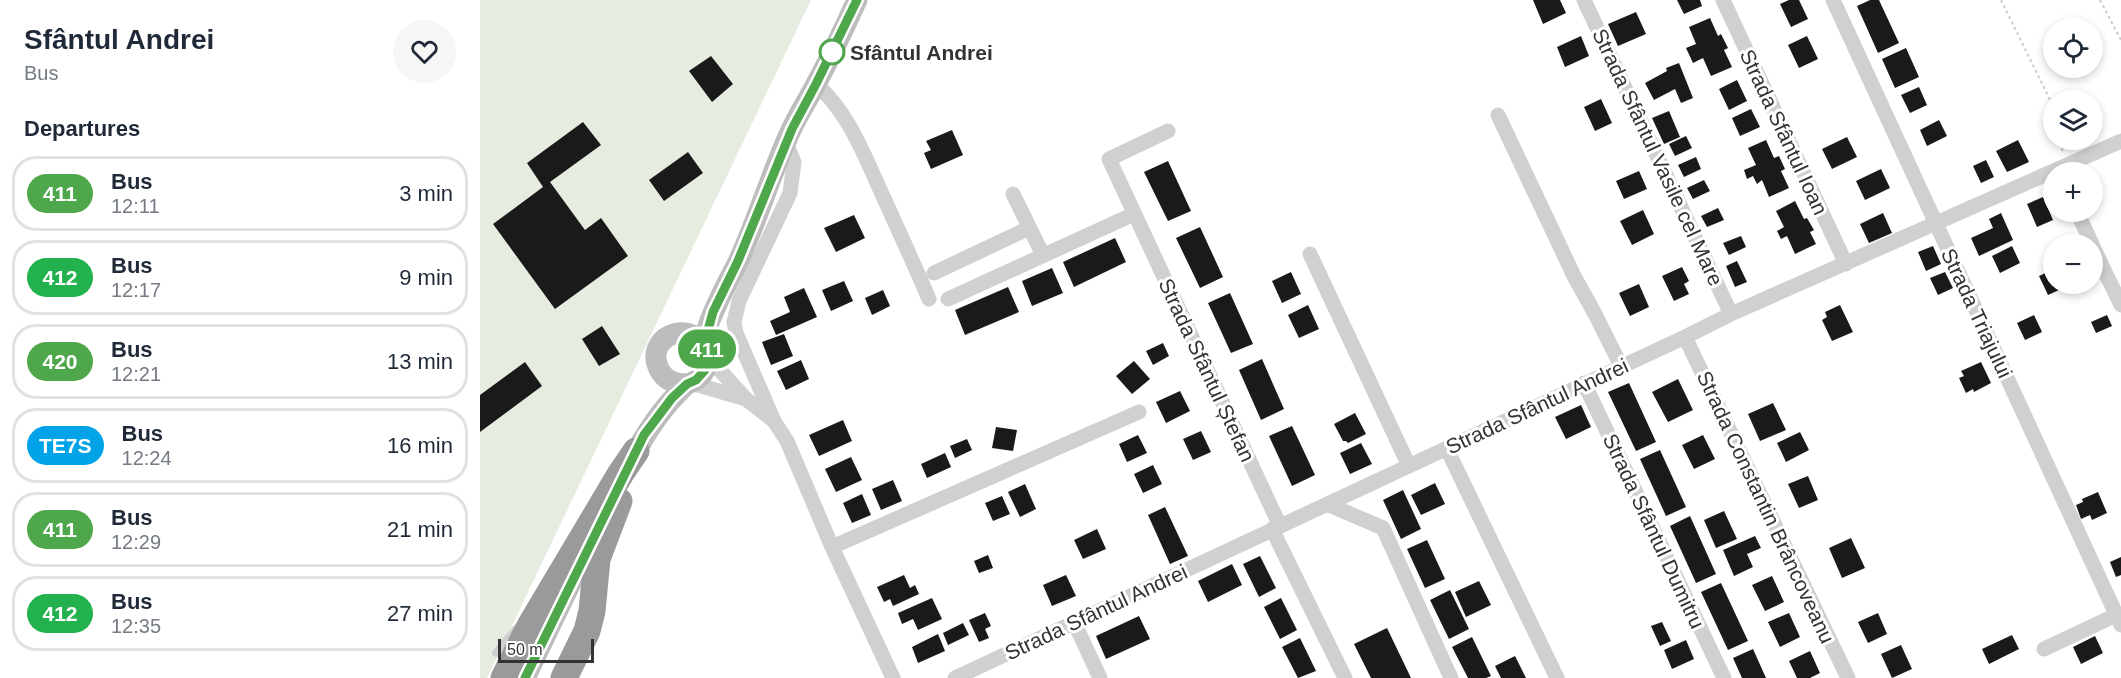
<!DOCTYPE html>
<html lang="en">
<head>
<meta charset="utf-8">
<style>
  body { margin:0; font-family:Arial,sans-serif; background:#f6f6f7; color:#1f2937; height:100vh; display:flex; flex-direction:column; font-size:22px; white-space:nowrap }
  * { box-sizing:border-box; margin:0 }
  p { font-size:20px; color:#747a83 }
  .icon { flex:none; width:33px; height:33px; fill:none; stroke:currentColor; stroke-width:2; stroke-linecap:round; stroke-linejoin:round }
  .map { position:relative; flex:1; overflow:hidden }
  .side { display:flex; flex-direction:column; background:#fff; width:480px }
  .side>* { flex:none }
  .badge { padding:0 12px; border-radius:20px; font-size:21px; line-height:39px }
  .fabs { position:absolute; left:1563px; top:18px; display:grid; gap:12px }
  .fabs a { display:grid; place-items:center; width:60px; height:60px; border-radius:50%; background:#fff; box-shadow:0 3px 9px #0003; font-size:30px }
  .scale { position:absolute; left:18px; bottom:15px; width:96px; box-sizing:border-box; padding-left:6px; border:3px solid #333; border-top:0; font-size:16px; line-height:21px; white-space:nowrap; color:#333; -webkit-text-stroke:4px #fff; paint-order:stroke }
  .map>.badge { position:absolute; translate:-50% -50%; box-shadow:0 0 0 3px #fff }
  h2 { padding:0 24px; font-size:22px; line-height:54px }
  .round { display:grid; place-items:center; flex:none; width:63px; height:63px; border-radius:32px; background:#f6f6f7 }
  .overview { display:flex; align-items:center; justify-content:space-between; height:102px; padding:0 24px }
  h1 { font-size:28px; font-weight:700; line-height:45px }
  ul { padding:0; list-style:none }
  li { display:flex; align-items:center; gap:18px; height:75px; margin:0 12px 9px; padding:0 12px; border:3px solid #e0e1e3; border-radius:24px }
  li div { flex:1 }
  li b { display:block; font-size:22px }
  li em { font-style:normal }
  li .badge { min-width:66px; font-weight:700; text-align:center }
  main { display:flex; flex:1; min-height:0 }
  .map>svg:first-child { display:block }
</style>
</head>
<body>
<main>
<section class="side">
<div class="overview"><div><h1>Sfântul Andrei</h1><p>Bus</p></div><a class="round"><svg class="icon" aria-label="heart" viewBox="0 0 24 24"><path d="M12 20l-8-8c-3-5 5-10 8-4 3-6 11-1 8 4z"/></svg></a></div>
<h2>Departures</h2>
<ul>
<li><span class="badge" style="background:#4ea74b;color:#fff">411</span><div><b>Bus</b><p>12:11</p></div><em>3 min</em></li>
<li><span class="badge" style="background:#23b14d;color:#fff">412</span><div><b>Bus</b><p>12:17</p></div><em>9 min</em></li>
<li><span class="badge" style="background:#4ea74b;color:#fff">420</span><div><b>Bus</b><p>12:21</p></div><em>13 min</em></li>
<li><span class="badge" style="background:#00a3e8;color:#fff">TE7S</span><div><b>Bus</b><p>12:24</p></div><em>16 min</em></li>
<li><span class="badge" style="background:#4ea74b;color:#fff">411</span><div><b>Bus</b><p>12:29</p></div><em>21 min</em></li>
<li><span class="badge" style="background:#23b14d;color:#fff">412</span><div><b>Bus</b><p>12:35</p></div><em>27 min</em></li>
</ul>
</section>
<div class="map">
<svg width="1641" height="678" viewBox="0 0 1641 678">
  <rect width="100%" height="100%" fill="#fff"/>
  <path fill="#e6ecdf" d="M0,0H331L7,678H0Z"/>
  <path fill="#1a1a1a" d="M1053,0H1080L1086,13L1063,24Z
    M1197,0H1220L1222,6L1204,14Z
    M1309,0H1319L1328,19L1311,27L1300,4Z
    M1390,0H1399L1419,43L1398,53L1377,6Z
    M1156,12L1166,34L1138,46L1128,24Z
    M1230,18L1238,36L1241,34L1248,48L1244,50L1252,67L1231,76L1223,58L1213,63L1206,48L1216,44L1209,27Z
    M1101,36L1109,56L1085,67L1077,47Z
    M1327,36L1338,59L1319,68L1308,45Z
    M1426,48L1439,77L1415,88L1402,59Z
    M231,56L253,84L232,102L209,71Z
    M1199,63L1213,98L1201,103L1195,89L1174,100L1165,83L1187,71L1186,68Z
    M1257,80L1267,101L1249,110L1239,89Z
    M1439,87L1447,105L1430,113L1421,95Z
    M1121,99L1132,123L1115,131L1104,107Z
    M1612,102L1623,122L1612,127Z
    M1271,109L1280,127L1260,136L1252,118Z
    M1189,111L1200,137L1184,144L1172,118Z
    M1459,120L1467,136L1447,146L1440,130Z
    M103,122L121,145L70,182L105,230L121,218L148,256L75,309L13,224L63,187L47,163Z
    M472,130L483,155L451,169L444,153L451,150L446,141Z
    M1206,136L1212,148L1195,156L1189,144Z
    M1367,137L1377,157L1352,169L1342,149Z
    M1286,140L1294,158L1299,156L1305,169L1301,171L1309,188L1289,197L1282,180L1277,184L1273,176L1267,179L1264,170L1276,165L1268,148Z
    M1538,140L1549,162L1527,172L1516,151Z
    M208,152L223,173L184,201L169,180Z
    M1216,157L1221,169L1204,177L1198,165Z
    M1506,160L1514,177L1501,183L1493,166Z
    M688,161L711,211L688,221L664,172Z
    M1401,169L1410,188L1385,200L1376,181Z
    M1159,171L1167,189L1144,199L1136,181Z
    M1224,180L1230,191L1213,199L1207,188Z
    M1563,197L1573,220L1557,227L1547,204Z
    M1315,201L1324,219L1327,218L1334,230L1330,232L1336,244L1315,254L1307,236L1301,239L1297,231L1304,227L1296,211Z
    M1238,208L1244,220L1227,227L1221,216Z
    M1163,210L1174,234L1152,245L1140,221Z
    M1403,213L1412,233L1389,243L1380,224Z
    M1521,213L1533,240L1499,256L1491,238L1513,228L1509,219Z
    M374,215L385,238L356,252L344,228Z
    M720,227L743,277L720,288L696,238Z
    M1261,236L1266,247L1249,255L1243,243Z
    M635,238L646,262L594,287L583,262Z
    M1453,246L1461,264L1446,271L1438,252Z
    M1532,246L1540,263L1520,273L1512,256Z
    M1257,261L1267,282L1255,287L1246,266Z
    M1202,267L1209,281L1204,284L1209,294L1194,301L1182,276Z
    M572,268L583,293L552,306L542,281Z
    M1574,269V284H1592L1568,295L1559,276Z
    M811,272L821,294L802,303L792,281Z
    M1465,272L1473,288L1458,295L1450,278Z
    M364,281L373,301L351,311L342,290Z
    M1159,284L1169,307L1150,316L1139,293Z
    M528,287L539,312L485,335L475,310Z
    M324,288L337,317L296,335L290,321L310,312L304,297Z
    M403,290L410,306L392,315L385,298Z
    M750,293L773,344L751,353L728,303Z
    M828,305L839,329L819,338L808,315Z
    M1360,305L1373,332L1352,341L1342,320L1347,317L1345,312Z
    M1554,315L1562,332L1545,340L1537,323Z
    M1627,315L1632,326L1616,333L1611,322Z
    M122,326L140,354L119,366L102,339Z
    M304,334L313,356L291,365L282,342Z
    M683,343L689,356L673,365L666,351Z
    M782,359L804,409L781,420L759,370Z
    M321,360L329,379L306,390L297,371Z
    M654,361L670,379L652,394L636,376Z
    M45,362L62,386L0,432V395Z
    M1501,362L1511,383L1494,392L1493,389L1486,393L1479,378L1484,376L1481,371Z
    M1198,379L1213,410L1188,422L1172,392Z
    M1149,383L1176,442L1156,451L1128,392Z
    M700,391L710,411L686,423L676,402Z
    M1293,403L1306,430L1280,441L1268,414Z
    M1101,405L1111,427L1086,439L1075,417Z
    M875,413L886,434L868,443L866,441H863L854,424Z
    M363,420L372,441L339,456L329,435Z
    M812,426L835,475L812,486L789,436Z
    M516,427L537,430L533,451L512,448Z
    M721,431L731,452L713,460L703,439Z
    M1320,432L1329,450L1306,462L1297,443Z
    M658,435L667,453L647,462L639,444Z
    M1223,435L1235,459L1214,469L1202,445Z
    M487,439L492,450L475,458L470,446Z
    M881,443L892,464L870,474L860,453Z
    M1180,450L1206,507L1186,516L1160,459Z
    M465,453L471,467L447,478L441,464Z
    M371,457L382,480L356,492L345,469Z
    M673,465L682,484L663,493L654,474Z
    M1328,476L1338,500L1319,508L1308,484Z
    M413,480L422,501L401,510L392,489Z
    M955,483L965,504L941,515L931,495Z
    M545,484L556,509L540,517L528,492Z
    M923,490L941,529L921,539L903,500Z
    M1618,492L1627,513L1612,520L1610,515L1601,519L1596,505L1603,502L1602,499Z
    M382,494L391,515L372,523L363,503Z
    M522,496L530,514L513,521L505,503Z
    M685,507L708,556L690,564L668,515Z
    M1244,511L1257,539L1236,548L1224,520Z
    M1210,516L1236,574L1216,583L1190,526Z
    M617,529L626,549L603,559L594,540Z
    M1275,536L1281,548L1267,554L1273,567L1254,576L1243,550Z
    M1371,538L1385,568L1362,578L1349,548Z
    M947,540L965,579L945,588L927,549Z
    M508,555L513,568L499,573L494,561Z
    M780,556L796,588L779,597L763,564Z
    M1641,557V575L1636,577L1630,562Z
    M752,564L762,585L728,602L718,581Z
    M424,575L430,588L435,585L439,594L413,606L410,599L404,602L397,587Z
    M586,575L596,596L572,606L563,585Z
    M1292,576L1304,602L1285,611L1272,585Z
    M999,581L1011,605L986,617L975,592Z
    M1241,583L1268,641L1248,650L1221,592Z
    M970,590L989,629L969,639L950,600Z
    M452,598L462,619L438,630L433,619L422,624L418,613Z
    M801,598L817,630L800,639L784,607Z
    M505,613L511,626L505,629L509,638L499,642L489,620Z
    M1309,613L1320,637L1300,647L1288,622Z
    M1398,613L1407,634L1388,643L1378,622Z
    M659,616L670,639L626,659L616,636Z
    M1182,622L1191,641L1180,646L1171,626Z
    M483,623L489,635L468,645L463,633Z
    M907,628L931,678H891L874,644Z
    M458,634L465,651L438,663L432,647Z
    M1532,635L1539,649L1509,664L1502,649Z
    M1615,636L1623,653L1601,664L1593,647Z
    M992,637L1011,676L1006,678H988L972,647Z
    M820,638L836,671L818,678L802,647Z
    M1206,640L1214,659L1192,669L1184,650Z
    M1421,645L1432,669L1412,678L1401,654Z
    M1273,649L1286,678H1262L1253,658Z
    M1330,651L1340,673L1330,678H1317L1309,661Z
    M1035,656L1046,678H1021L1015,666Z"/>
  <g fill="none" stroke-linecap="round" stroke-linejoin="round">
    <path stroke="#cdcdcd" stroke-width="2" stroke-dasharray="3 3" stroke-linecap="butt" d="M1521,0L1574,108
      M1620,0L1641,40
      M1582,151L1584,140"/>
    <path stroke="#d0d0d0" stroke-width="8" d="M16,653L36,629"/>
    <path stroke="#d0d0d0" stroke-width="15" d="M1104,0L1251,314
      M1243,0L1366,264
      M1353,0L1641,625
      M336,84C369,113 384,155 402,194C418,229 434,264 449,299
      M1018,115L1094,276L1115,314L1141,366
      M688,131L629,159L800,526
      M533,194L563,255
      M1597,212L1612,244
      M1612,245L1641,305
      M830,254L929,466
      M454,273L549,228
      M468,299L654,214
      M1205,337L1368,678
      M228,357L266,399L294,421L307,441L352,547L413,678
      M211,383L266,399
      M1104,383L1244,678
      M294,421L256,333L254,322L259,301L310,193L314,162L306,143
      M967,449L1077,678
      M847,504L903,528L971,678
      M792,529L865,678
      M352,547L659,412
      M594,622L620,678
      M1564,649L1636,615
      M475,678L1205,337L1251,314L1641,141"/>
    <path stroke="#bdbdbd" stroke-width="21" d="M226,347C207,317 164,339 179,369C187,385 209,389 221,376C230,366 227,357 226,346C225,335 229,321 234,311C241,294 250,278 258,262C278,219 291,173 311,130C318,115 327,101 335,86C350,58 364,29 377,0
      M150,463C165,433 182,407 207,384
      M45,678L103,558"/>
    <path stroke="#9a9a9a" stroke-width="27" d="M24,678L50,626L141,473L156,451
      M84,678L107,631L112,611L117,559L139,501"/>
  </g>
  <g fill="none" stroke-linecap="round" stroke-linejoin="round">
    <g stroke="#fff" stroke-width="14">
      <path id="line" d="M45,678L164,435L192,398L207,384L216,380L225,370L228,357L226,347L227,334L233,312L258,261L312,129L336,84L377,0"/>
    </g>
    <use href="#line" stroke="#4ea74b" stroke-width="9"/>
  </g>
  <circle fill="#fff" stroke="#4ea74b" stroke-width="3" cx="352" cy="52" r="12"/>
  <g text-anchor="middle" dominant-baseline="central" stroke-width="6" stroke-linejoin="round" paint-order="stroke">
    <g font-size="21" font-weight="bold" fill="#333" stroke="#fff" text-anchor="start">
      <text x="370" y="52">Sfântul Andrei</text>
    </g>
    <g font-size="21" fill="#333" stroke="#fff">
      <text transform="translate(1304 132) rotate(65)">Strada Sfântul Ioan</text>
      <text transform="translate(1178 157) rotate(65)">Strada Sfântul Vasile cel Mare</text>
      <text transform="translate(1497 313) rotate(65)">Strada Triajului</text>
      <text transform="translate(727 370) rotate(65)">Strada Sfântul Ștefan</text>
      <text transform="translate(1057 406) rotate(-25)">Strada Sfântul Andrei</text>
      <text transform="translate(1286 507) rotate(65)">Strada Constantin Brâncoveanu</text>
      <text transform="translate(1174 531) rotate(65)">Strada Sfântul Dumitru</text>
      <text transform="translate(616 612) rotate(-25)">Strada Sfântul Andrei</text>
    </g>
  </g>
</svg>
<div class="fabs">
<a><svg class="icon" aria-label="locate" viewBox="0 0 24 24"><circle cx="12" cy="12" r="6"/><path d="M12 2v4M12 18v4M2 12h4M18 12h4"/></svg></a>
<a><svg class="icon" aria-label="layers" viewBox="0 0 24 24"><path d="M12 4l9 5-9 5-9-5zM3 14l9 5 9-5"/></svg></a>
<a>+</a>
<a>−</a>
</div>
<div class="scale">50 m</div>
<b class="badge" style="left:227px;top:349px;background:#4ea74b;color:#fff">411</b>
</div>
</main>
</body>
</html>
